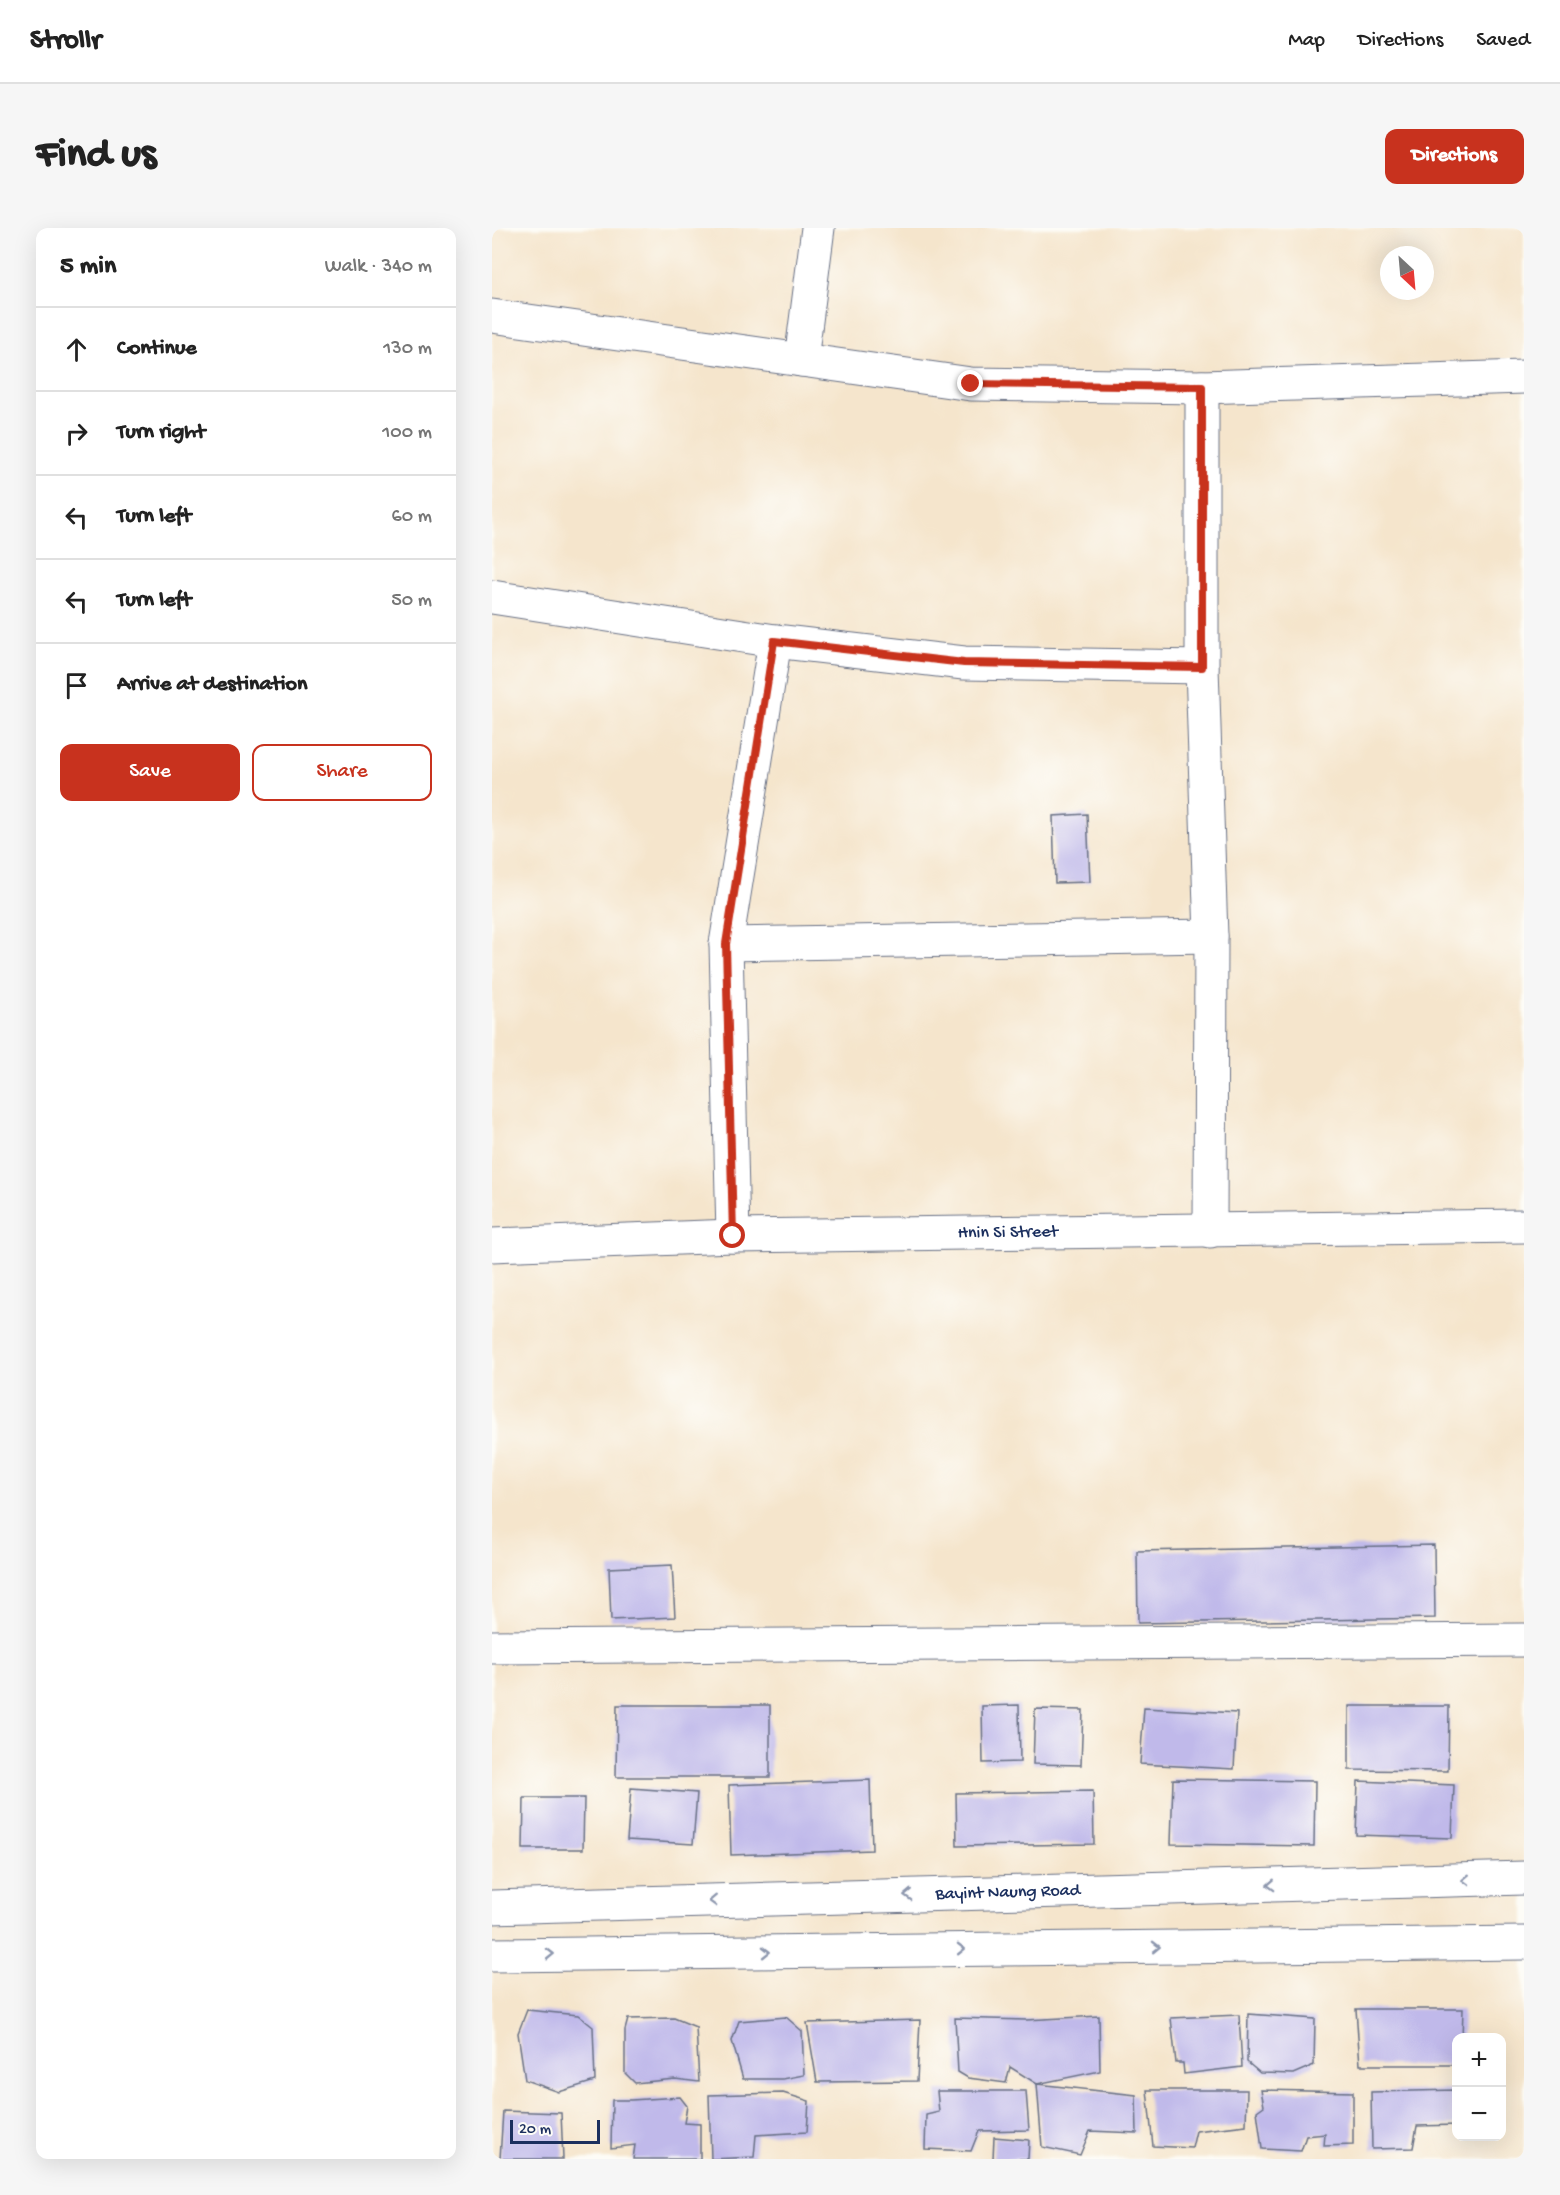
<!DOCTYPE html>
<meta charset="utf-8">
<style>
:root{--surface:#fff;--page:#f6f6f6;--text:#222;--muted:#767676;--line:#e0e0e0;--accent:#c8321e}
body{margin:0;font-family:"Gochi Hand",sans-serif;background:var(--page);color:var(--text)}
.controls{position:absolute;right:18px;bottom:18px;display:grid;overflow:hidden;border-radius:12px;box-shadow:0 6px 24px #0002}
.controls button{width:54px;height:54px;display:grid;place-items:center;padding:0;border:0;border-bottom:2px solid var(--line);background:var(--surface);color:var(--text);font:30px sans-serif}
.compass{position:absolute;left:888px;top:18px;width:54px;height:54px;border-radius:50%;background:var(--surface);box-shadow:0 6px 24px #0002;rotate:154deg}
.scale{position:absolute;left:18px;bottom:15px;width:90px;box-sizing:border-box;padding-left:6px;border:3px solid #1b2f5e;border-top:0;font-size:16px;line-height:21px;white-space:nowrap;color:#1b2f5e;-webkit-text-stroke:4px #fdfcf7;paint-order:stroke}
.stop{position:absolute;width:18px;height:18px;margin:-14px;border:4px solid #c8321e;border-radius:50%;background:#fff}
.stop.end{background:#c8321e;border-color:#fff;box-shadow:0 2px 6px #0008}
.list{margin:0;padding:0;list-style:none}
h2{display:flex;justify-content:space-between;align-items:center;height:78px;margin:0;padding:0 24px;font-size:26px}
h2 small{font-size:20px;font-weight:400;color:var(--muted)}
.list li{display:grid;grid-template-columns:39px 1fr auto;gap:18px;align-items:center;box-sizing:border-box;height:84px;padding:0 24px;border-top:2px solid var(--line)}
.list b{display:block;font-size:22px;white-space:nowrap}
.list em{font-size:20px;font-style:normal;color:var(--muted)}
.actions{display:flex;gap:12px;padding:18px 24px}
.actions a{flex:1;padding:14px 0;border:2px solid var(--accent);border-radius:12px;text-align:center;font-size:21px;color:var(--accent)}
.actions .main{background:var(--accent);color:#fff}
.icon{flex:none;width:33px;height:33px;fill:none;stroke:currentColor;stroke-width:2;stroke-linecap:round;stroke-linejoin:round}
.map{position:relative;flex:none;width:1032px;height:1931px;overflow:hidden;border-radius:12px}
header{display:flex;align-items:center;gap:36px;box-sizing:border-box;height:84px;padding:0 30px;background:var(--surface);border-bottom:2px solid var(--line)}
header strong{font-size:28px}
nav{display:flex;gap:33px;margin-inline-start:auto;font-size:21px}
.intro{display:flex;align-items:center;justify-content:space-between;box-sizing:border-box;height:144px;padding:0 36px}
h1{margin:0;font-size:42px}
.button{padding:15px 27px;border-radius:12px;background:var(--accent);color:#fff;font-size:21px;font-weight:700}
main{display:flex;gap:36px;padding:0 36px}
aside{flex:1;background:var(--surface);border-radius:12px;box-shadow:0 6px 24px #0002}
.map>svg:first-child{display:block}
.building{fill:#c0b9ea}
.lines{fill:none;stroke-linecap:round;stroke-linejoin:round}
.minor-casing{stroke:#676f84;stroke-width:35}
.major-casing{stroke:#676f84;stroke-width:35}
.minor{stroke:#fff;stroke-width:33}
.major{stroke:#fff;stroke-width:33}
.oneway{stroke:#8d97ae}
.route{stroke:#c8321e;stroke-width:8}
.labels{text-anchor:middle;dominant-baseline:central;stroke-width:6;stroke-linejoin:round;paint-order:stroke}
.street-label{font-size:18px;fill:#1b2f5e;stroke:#fdfcf7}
</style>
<header>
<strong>Strollr</strong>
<nav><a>Map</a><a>Directions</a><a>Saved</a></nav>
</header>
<div class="intro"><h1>Find us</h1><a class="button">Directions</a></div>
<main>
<aside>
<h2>5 min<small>Walk · 340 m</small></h2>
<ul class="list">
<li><svg class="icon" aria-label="ahead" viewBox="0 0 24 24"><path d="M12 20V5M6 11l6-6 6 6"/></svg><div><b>Continue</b></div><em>130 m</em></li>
<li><svg class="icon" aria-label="right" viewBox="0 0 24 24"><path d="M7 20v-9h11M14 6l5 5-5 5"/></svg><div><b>Turn right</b></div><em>100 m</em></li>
<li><svg class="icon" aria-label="left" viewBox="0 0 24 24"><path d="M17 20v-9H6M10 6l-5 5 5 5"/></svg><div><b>Turn left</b></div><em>60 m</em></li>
<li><svg class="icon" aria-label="left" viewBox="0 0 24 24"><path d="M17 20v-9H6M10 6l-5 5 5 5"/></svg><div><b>Turn left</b></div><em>50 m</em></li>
<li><svg class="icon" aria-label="arrive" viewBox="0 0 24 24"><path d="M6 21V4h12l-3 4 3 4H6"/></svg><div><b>Arrive at destination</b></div></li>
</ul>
<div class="actions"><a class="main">Save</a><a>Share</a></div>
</aside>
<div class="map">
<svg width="1032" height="1931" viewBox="0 0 1032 1931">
<rect width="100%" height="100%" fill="#fdfcf7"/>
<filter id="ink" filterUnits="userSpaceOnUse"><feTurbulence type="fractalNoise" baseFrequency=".0167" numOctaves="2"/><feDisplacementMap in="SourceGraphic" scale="12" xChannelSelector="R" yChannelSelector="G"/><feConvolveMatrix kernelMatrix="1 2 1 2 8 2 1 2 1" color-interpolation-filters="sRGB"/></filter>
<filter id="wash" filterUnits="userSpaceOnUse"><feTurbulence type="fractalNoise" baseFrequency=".008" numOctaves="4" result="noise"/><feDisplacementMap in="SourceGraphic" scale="24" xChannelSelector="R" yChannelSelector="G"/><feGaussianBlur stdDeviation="1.35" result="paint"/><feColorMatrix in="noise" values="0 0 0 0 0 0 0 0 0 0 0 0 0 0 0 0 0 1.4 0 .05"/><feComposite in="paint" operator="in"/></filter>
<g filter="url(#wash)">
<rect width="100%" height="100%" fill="#f5e5cc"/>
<g id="blocks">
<!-- building -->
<g class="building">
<polygon points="595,586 598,654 563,655 561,588"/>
<polygon points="942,1317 943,1390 646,1395 645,1323"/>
<polygon points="180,1337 183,1389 119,1392 117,1340"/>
<polygon points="125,1477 278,1477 278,1549 124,1549"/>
<polygon points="527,1477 528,1534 491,1535 490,1478"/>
<polygon points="857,1478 957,1478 956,1543 857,1542"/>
<polygon points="652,1480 745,1485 742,1541 648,1536"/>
<polygon points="543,1481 591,1482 589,1537 541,1536"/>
<polygon points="681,1551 823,1553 822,1618 679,1616"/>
<polygon points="378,1552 380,1622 239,1627 237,1557"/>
<polygon points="866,1553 962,1557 960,1610 864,1607"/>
<polygon points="139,1560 205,1565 201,1616 135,1612"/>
<polygon points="601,1563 602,1616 465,1618 464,1565"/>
<polygon points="32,1570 92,1570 91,1621 31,1621"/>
<polygon points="864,1781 971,1781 970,1810 964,1810 964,1837 868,1837"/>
<polygon points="35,1782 86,1787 101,1799 103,1853 67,1864 33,1852 26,1805"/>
<polygon points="756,1786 823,1791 822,1837 801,1846 768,1845 755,1834"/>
<polygon points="747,1787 750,1839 692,1846 691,1835 684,1835 679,1790"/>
<polygon points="607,1788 608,1843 545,1856 518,1839 514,1855 476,1850 466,1844 463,1790 534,1792"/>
<polygon points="294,1789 310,1803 312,1847 291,1851 251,1851 240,1813 247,1793"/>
<polygon points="182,1790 204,1799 207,1854 183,1851 143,1855 133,1845 133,1802 136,1791"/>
<polygon points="428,1792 425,1853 325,1854 315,1795"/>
<polygon points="545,1856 644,1867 645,1905 598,1903 588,1927 550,1919"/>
<polygon points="655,1862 755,1862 754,1897 704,1903 700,1920 661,1918"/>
<polygon points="769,1862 861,1864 861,1917 832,1918 833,1906 814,1908 809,1923 770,1921 765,1883 772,1878"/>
<polygon points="964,1862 964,1897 925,1898 921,1920 880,1921 879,1864"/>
<polygon points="445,1863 534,1863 537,1902 487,1903 479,1923 433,1921 434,1887 447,1884"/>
<polygon points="291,1865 317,1873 315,1904 264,1907 262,1929 219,1931 217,1867"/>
<polygon points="188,1869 195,1878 192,1895 208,1896 208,1931 141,1931 143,1917 119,1920 120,1872 139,1872"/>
<polygon points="11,1883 69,1885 71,1931 8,1931"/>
<polygon points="502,1909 537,1912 536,1931 501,1931"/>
</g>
</g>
</g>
<g filter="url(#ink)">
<use href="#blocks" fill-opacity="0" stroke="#676f84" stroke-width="1.5"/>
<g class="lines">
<defs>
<g id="minor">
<polyline points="0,88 479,156 710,159 1032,149"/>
<polyline points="309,132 326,0"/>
<polyline points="710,159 710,439 719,708 718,1003"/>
<polyline points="0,369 283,413 472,435 710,439"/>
<polyline points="234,716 719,708"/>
<polyline points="241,1008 234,716 283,413"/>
<path id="s1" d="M0,1017l241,-9 791,-10"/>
<polyline points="0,1419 1032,1412"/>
</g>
<g id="major">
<path id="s2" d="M0,1679l1032,-29"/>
<polyline points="0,1727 1032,1715"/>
</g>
</defs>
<!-- minor casing -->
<use href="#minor" class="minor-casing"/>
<!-- major casing -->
<use href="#major" class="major-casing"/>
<!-- minor -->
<use href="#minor" class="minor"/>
<!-- major -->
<use href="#major" class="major"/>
</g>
<!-- one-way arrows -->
<defs><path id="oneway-chevron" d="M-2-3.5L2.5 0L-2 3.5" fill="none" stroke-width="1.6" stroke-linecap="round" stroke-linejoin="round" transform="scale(1.5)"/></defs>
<g class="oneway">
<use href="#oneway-chevron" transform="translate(974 1652) rotate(178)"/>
<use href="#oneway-chevron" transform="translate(779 1657) rotate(178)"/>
<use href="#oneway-chevron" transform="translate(416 1667) rotate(178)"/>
<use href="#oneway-chevron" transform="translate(221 1673) rotate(178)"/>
<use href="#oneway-chevron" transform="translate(664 1719) rotate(-1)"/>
<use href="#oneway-chevron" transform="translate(469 1721) rotate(-1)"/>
<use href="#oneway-chevron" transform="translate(274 1724) rotate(-1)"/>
<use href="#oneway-chevron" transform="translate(58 1726) rotate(-1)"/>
</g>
</g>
<g class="lines" filter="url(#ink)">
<!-- route -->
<polyline class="route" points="241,1008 234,716 282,413 472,435 710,439 710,159 479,156"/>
</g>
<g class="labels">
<!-- street labels -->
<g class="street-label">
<text stroke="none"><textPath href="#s1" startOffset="516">Hnin Si Street</textPath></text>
<text stroke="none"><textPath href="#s2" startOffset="516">Bayint Naung Road</textPath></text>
</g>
</g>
</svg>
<div class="controls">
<button>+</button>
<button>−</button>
</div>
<svg class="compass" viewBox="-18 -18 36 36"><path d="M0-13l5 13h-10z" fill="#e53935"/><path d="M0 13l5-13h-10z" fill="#767676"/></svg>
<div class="scale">20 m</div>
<div class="stop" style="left:241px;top:1008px"></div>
<div class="stop end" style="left:479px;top:156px"></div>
</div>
</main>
